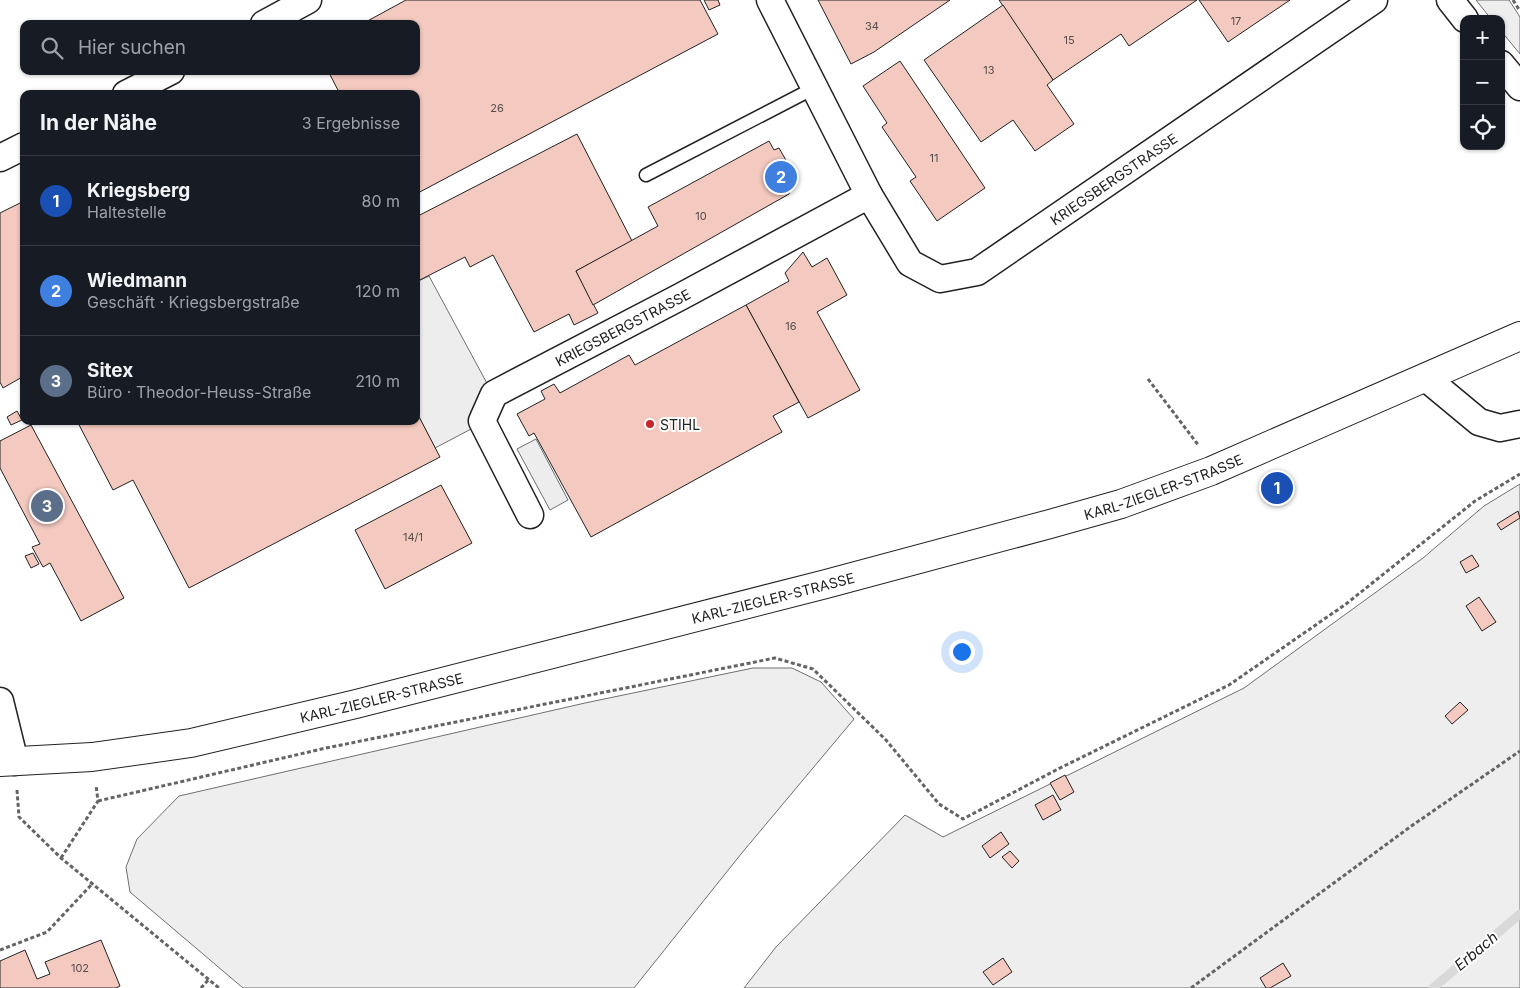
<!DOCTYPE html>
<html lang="de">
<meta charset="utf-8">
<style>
:root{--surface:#171b24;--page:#20242c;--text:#f1f3f6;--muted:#9ea1a6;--line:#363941;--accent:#d93025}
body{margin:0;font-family:Inter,sans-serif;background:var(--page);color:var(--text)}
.controls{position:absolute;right:15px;top:15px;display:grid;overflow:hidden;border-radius:10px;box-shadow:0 1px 4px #0004}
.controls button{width:45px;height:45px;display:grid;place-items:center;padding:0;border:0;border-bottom:1px solid var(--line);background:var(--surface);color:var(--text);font:25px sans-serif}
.you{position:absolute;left:961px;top:651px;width:18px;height:18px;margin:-12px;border:4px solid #fff;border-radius:50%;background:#1a73e8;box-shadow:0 0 0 8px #1a73e833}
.badge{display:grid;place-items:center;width:32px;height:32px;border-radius:50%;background:var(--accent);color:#fff;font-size:16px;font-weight:700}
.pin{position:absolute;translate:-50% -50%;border:2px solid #fff;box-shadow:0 1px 5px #0006}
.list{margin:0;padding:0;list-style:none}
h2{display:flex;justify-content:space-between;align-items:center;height:65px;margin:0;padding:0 20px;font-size:21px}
h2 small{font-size:16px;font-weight:400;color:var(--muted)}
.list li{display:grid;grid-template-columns:32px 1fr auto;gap:15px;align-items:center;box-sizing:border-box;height:90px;padding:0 20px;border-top:1px solid var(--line)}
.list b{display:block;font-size:19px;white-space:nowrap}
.list p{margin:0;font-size:16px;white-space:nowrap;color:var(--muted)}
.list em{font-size:16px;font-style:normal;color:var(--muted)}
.icon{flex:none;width:28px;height:28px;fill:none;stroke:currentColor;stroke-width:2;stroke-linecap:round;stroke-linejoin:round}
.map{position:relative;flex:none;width:1520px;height:988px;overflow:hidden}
.search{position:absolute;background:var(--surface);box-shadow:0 1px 4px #0004;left:20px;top:20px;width:400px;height:55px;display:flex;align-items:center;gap:12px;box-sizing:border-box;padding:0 18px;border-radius:10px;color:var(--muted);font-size:19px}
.panel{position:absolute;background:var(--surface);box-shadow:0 1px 4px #0004;left:20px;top:90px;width:400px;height:335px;border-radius:10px}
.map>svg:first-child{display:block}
.green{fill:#eee;stroke:#6f6f6f}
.parking{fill:#ededed;stroke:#6f6f6f}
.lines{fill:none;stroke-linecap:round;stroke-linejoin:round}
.stream{stroke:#d9d9d9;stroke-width:9}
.building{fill:#f3c9c0;stroke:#222}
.service-casing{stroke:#222;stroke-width:15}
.minor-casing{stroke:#222;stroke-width:29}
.tertiary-casing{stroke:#222;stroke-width:30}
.path{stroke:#646464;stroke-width:3;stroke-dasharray:4 2.5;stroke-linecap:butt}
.service{stroke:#fff;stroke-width:12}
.minor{stroke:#fff;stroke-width:26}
.tertiary{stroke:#fff;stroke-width:28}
.poi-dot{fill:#c62828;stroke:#fff;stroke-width:2}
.labels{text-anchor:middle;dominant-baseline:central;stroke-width:4;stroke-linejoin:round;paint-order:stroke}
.number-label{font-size:11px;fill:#564c4a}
.street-label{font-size:14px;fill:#222;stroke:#fff}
.poi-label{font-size:14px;fill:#222;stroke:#fff;text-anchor:start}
.water-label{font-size:15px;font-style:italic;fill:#222;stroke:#fff}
</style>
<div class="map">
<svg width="1520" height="988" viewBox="0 0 1520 988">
<rect width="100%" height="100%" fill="#fff"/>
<!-- green -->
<g class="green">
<polygon points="1476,0 1509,0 1520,17 1520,54 1501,31 1501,19 1491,19"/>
<polygon points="1520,484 1520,988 744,988 776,947 905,815 943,837 1244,688 1423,558 1484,506"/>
<polygon points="753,668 792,668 821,682 854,719 741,854 634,988 243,988 130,892 126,867 137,839 179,796 585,703"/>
</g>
<!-- parking -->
<g class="parking">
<polygon points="429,276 489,387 475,427 435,448 416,411 416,282"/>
<polygon points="536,439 568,500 550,510 517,449"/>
</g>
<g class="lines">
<!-- stream -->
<polyline class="stream" points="1433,988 1520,914"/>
</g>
<!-- building -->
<g class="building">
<polygon points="406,0 700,0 718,34 416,194 416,94 340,94 328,71 416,71 416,24 362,24"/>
<polygon points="704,0 718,0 720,5 709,10"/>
<polygon points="818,0 950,0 874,52 851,64"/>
<polygon points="999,0 1197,0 1129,46 1121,34 1053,80"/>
<polygon points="1199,0 1290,0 1228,42"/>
<polygon points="1003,5 1053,80 1047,85 1074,124 1035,151 1013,120 981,142 924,60"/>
<polygon points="900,61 985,188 937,221 910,181 916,177 882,127 887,123 863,86"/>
<polygon points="577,134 632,241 576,271 598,313 574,325 569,314 534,332 493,255 470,267 465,257 416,282 416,217"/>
<polygon points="769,141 774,150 779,148 795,176 789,194 593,305 576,271 658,226 648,207"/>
<polygon points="24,201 24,376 3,388 0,382 0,213"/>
<polygon points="803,252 812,267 827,258 847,295 817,312 860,390 808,418 746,305 789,281 785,273"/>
<polygon points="746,305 799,402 773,416 782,432 591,537 534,433 529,436 517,414 545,399 541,391 554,384 560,393 629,355 635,365"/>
<polygon points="17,411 22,420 11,425 7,417"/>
<polygon points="416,411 440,457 189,588 133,480 113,490 77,421 416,421"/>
<polygon points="31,425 124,598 81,621 50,563 43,567 32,547 40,544 0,468 0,441"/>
<polygon points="441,485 472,543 385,589 355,530"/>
<polygon points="1518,511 1520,518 1501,530 1497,524"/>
<polygon points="33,553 39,564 31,568 25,556"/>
<polygon points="1472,555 1479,566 1466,573 1460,562"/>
<polygon points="1479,597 1496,622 1482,631 1466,606"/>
<polygon points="1460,702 1468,710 1452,724 1445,716"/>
<polygon points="1065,775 1074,792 1060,800 1050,783"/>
<polygon points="1053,795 1061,810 1043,820 1035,805"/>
<polygon points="1001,832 1009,844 990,858 982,846"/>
<polygon points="1010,851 1019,861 1012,868 1002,857"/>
<polygon points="101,940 120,986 116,988 0,988 0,961 25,950 37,979 50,974 45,962"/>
<polygon points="1003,958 1012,972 993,985 983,972"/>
<polygon points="1283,963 1291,976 1270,988 1266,988 1260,978"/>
</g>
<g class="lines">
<defs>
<polyline id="service" points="646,175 816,87"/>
<g id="minor">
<path id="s1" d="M770,0l99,195 41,68 30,16 37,-7 397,-272"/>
<polyline points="1450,0 1465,19"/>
<polyline points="264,24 308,0"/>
<polyline points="1501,64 1520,87"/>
<polyline points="126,94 171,71"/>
<polyline points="0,158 24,146"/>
<polyline points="1426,378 1479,422 1500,428 1520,424"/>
<path id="s2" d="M530,515l-48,-94 12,-27 186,-97 189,-102"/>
<polyline points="0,701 15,762"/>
</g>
<g id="tertiary">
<path id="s3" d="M0,762l92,-5 99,-14 165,-39 470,-120 224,-60 71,-20 90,-33 309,-135"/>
</g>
</defs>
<!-- service casing -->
<use href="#service" class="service-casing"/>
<!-- minor casing -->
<use href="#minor" class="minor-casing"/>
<!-- tertiary casing -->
<use href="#tertiary" class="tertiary-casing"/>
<!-- path -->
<g class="path">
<polyline points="1513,0 1520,11"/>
<polyline points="1148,379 1199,446"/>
<polyline points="17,790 19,817 61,858 219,988"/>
<polyline points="98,801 326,748 775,658 813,669 886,740 939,804 963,819 1058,769 1229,685 1346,604 1475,501 1520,474"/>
<polyline points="61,858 98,801 96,785"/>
<polyline points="0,950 47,932 93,883"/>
<polyline points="201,988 209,979"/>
<polyline points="1191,988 1410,827 1520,751"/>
</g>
<!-- service -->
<use href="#service" class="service"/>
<!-- minor -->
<use href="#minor" class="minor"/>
<!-- tertiary -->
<use href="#tertiary" class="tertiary"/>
</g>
<!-- markers -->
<circle class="poi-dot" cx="650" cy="424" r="5"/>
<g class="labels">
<!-- number labels -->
<g class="number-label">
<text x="1236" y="21">17</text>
<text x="872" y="26">34</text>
<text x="1069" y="40">15</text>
<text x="989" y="70">13</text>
<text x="497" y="108">26</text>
<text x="934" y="158">11</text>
<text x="701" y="216">10</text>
<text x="791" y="326">16</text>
<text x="413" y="537">14/1</text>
<text x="80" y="968">102</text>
</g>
<!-- street labels -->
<g class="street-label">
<text stroke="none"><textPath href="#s1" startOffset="535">KRIEGSBERGSTRASSE</textPath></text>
<text stroke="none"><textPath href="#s2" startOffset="280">KRIEGSBERGSTRASSE</textPath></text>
<text stroke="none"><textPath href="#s3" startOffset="1198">KARL-ZIEGLER-STRASSE</textPath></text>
<text stroke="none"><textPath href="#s3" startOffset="792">KARL-ZIEGLER-STRASSE</textPath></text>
<text stroke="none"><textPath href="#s3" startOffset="388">KARL-ZIEGLER-STRASSE</textPath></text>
</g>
<!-- poi labels -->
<g class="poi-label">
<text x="660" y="424">STIHL</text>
</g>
<!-- water labels -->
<g class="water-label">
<text transform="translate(1476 951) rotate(-40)">Erbach</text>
</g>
</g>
</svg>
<div class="controls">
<button>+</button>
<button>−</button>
<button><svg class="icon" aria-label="locate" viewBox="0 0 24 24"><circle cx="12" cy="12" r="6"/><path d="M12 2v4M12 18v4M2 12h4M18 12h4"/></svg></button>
</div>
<div class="you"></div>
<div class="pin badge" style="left:1277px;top:488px;background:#1a4fb4">1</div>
<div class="pin badge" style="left:781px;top:177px;background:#3f7fe0">2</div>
<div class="pin badge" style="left:47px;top:506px;background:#5c6f8a">3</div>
<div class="search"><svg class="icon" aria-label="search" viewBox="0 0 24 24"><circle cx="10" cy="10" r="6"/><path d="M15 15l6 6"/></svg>Hier suchen</div>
<section class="panel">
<h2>In der Nähe<small>3 Ergebnisse</small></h2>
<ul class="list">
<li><span class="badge" style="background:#1a4fb4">1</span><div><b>Kriegsberg</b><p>Haltestelle</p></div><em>80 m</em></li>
<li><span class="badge" style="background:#3f7fe0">2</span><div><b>Wiedmann</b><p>Geschäft · Kriegsbergstraße</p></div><em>120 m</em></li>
<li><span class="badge" style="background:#5c6f8a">3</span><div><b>Sitex</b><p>Büro · Theodor-Heuss-Straße</p></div><em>210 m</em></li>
</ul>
</section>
</div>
